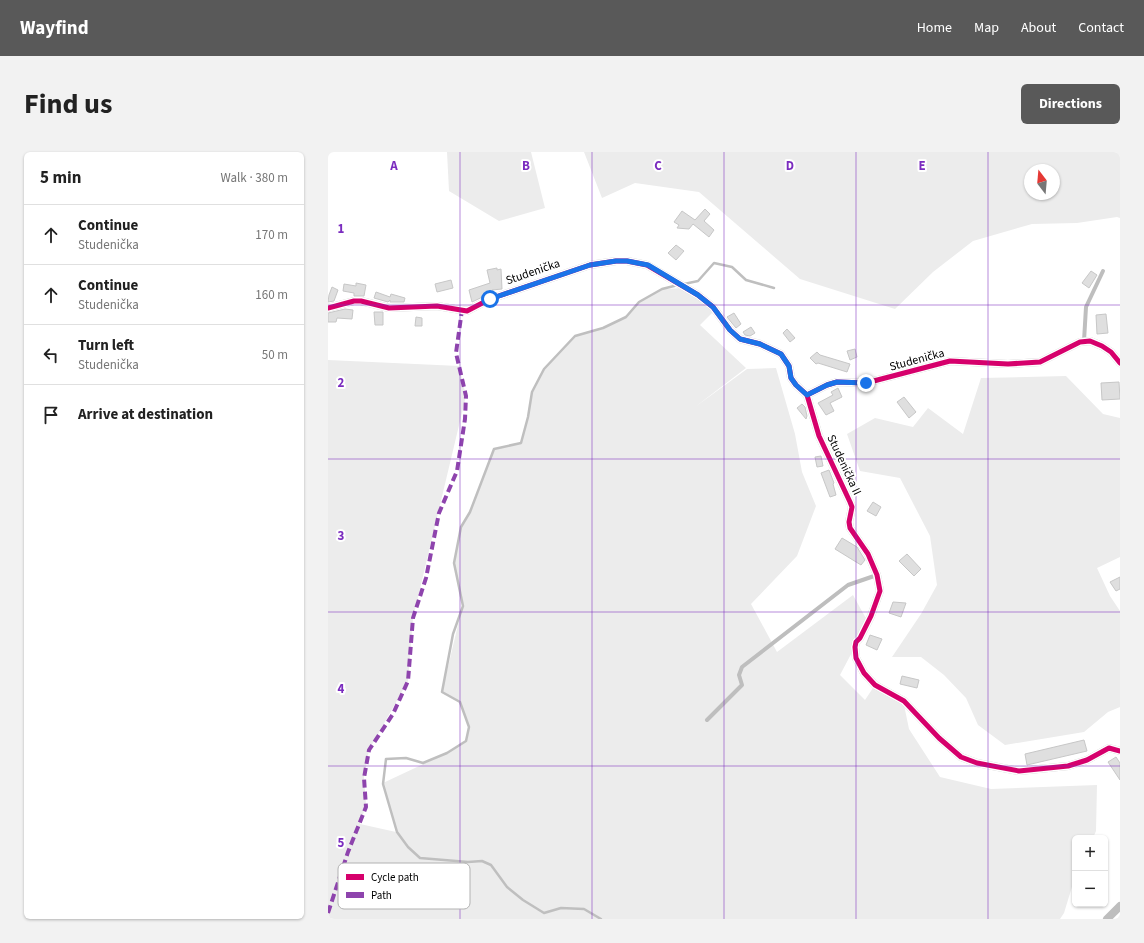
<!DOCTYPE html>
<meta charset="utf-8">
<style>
:root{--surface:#fff;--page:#f2f2f2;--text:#222;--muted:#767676;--line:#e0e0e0;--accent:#595959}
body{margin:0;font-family:"Source Sans 3",sans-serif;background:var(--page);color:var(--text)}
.controls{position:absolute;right:12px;bottom:12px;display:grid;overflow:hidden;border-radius:6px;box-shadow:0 1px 3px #0004}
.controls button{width:36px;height:36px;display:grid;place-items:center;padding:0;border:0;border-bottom:1px solid var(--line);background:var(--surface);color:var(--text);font:20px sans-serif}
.compass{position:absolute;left:696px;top:12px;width:36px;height:36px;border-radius:50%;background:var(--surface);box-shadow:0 1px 3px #0004;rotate:344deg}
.stop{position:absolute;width:12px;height:12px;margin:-9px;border:3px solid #1a73e8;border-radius:50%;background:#fff}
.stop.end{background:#1a73e8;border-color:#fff;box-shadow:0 1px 4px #0008}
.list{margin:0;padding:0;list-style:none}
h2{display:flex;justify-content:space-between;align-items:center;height:52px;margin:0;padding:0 16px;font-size:17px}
h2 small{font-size:13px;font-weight:400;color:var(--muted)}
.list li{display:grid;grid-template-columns:26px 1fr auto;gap:12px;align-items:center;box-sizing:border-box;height:60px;padding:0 16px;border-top:1px solid var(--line)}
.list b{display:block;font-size:15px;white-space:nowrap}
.list p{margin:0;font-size:13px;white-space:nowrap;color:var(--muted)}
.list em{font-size:13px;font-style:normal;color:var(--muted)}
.icon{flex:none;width:22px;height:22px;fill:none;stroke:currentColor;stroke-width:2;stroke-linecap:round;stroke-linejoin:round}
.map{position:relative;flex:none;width:792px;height:767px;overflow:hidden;border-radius:6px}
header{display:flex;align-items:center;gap:24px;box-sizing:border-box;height:56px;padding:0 20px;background:var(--accent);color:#fff}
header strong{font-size:19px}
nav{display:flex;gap:22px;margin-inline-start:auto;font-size:14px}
.intro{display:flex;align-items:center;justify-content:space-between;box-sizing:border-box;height:96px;padding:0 24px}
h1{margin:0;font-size:28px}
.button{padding:10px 18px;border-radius:6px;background:var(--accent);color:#fff;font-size:14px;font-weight:700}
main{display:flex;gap:24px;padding:0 24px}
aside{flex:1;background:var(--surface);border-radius:6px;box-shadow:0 1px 3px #0004}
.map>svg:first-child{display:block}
.green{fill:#ececec;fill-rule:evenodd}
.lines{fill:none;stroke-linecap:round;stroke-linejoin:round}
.stream{stroke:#bfbfbf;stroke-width:2.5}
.building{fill:#dfdfdf;stroke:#c7c7c7}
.service{stroke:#bebebe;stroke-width:4}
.minor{stroke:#bebebe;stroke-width:8}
.quiet{stroke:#8e44ad;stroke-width:4;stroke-dasharray:8 4;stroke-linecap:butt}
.cycleway-casing{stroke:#fff;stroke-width:8}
.cycleway{stroke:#d6006c;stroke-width:5}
.route{stroke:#1a73e8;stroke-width:5}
.grid{fill:none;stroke:#7b2cbf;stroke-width:1;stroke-opacity:0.55}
.labels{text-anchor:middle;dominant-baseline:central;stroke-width:4;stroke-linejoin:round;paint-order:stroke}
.street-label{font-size:12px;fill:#000;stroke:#fff}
.key{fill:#fff;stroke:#b2b2b2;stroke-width:1}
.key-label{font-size:11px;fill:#000}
.grid-label{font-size:13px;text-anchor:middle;font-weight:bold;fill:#7b2cbf;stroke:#fff;stroke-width:4;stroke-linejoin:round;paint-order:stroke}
</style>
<header>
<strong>Wayfind</strong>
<nav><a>Home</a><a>Map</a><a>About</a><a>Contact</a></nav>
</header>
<div class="intro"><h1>Find us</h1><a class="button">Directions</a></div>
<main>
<aside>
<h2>5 min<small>Walk · 380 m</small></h2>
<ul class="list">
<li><svg class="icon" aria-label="ahead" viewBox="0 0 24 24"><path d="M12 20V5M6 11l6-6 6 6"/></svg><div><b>Continue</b><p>Studenička</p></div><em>170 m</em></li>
<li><svg class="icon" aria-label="ahead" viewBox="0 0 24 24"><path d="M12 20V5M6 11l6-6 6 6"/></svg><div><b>Continue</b><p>Studenička</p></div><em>160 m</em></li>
<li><svg class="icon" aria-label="left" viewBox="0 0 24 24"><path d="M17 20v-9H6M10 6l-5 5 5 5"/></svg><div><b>Turn left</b><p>Studenička</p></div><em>50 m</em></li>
<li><svg class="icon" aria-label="arrive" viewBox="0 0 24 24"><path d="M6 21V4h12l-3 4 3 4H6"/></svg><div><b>Arrive at destination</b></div></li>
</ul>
</aside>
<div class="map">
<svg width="792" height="767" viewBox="0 0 792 767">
<rect width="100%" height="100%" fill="#fff"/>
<!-- green -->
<g class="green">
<polygon points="119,0 203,0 217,56 171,69 121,39"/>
<path d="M256,0h536v66l-3,-1 -40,6 -45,1 -59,17 -40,31 -38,37 -95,-30 -101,-87 -64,-9 -33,15zM702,18h24v24h-24z"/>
<polygon points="358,136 387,158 372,173 418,216 367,255 419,217 448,216 467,282 474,320 488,354 469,404 423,452 449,500 525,443 540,470 512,523 537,548 547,533 575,548 581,577 612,625 663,637 769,633 768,679 765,686 747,686 747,725 736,761 732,767 0,767 0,208 131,214 138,244 85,466 80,529 41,598 36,625 38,653 32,672 68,680 55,631 121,600 138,589 141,575 131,550 114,540 135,452 126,414 133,375 138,366 154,331 166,298 193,291 200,263 204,240 216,217 247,184 271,177 298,165 311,150 335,137"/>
<polygon points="738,224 775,262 792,266 792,405 769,416 782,444 792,459 792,555 780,560 756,580 677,593 650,573 638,546 616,523 593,505 564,505 593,462 609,433 602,384 572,326 532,319 519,282 547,266 585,275 600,256 635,282 653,226"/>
</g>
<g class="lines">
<!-- stream -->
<g class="stream">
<polyline points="356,132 370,129 386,111 404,115 418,128 446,136"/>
<polyline points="273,767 256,757 233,756 216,761 195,748 179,735 163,713 154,709 140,710 92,706 80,695 69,680 55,632 58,607 78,606 95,611 119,601 138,589 141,575 132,550 114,540 125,482 135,454 126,411 133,375 142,360 166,297 193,291 200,265 204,240 216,217 247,184 275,176 298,165 311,150 334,137 350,133"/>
</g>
</g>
<!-- building -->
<g class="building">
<polygon points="377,57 382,62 376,69 386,78 381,85 365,72 361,77 349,76 351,73 346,70 354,59 367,68"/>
<polygon points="348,93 356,99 348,108 340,101"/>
<polygon points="169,116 169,118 173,117 174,137 164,138 165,140 144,150 141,138 162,131 159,118"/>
<polygon points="763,119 769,123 761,136 754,131"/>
<polygon points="123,128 125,136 109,140 107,132"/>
<polygon points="28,131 38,133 36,144 26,144 26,141 15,139 16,132 28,134"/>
<polygon points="4,135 10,138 6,149 0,150 1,143"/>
<polygon points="48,140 62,145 63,142 77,146 76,150 62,150 62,148 60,150 46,146"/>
<polygon points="17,157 25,158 24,167 9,166 8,170 0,170 0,161"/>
<polygon points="46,160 55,160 55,173 47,173"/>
<polygon points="406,161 413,172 408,176 399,165"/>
<polygon points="778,162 780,181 769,182 768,163"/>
<polygon points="88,165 94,166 94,174 87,174"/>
<polygon points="423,175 427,181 422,184 417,183 415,180"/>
<polygon points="459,177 467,186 462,190 455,181"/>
<polygon points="527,197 529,205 522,208 519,199"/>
<polygon points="489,200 492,203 522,212 519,220 490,211 488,212 482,206"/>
<polygon points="791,230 792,247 774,248 773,231"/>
<polygon points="510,236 514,245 502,251 506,259 498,263 490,251 505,243 503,240"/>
<polygon points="576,245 588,260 581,266 569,250"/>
<polygon points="474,252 477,255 479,264 478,267 469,256"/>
<polygon points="493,304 495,314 489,315 487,305"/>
<polygon points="501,318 506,331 505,332 508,343 502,345 493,321"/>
<polygon points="545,350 553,355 548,364 539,359"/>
<polygon points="514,386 529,395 537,408 533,413 507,397"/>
<polygon points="579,402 593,417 586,424 571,409"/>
<polygon points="792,425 792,437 788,439 782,430"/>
<polygon points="565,450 578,451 573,465 561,461"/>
<polygon points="542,483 554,487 549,498 538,493"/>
<polygon points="574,524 591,528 589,536 572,532"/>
<polygon points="756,588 759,599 699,613 697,602"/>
<polygon points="788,605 792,611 792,628 780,610"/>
</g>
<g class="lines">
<!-- service -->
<g class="service">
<polyline points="756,189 758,155 775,119"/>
<polyline points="379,568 414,533 411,523 414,515 520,433 549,423"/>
</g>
<!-- minor -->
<g class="minor">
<polyline points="0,156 26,149 33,149 61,156 109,154 139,159 162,147 262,113 288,109 299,109 319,113 370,143 385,155 402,178 412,187 432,192 453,202 461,214 463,226 468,233 479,243 499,233 509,230 538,231 622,209 680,212 712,210 752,190 762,189 774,194 783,200 792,211"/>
<polyline points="479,243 491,284 522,350 524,355 521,370 522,376 540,402 549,423 552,439 543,464 532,486 528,490 527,495 528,506 536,521 547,533 576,549 611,586 633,605 649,611 691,619 740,614 759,608 781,596 792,599"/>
<polyline points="779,767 792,754"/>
</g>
<!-- quiet -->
<polyline class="quiet" points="0,761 20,700 38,655 36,626 41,598 65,562 80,529 85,466 98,426 111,361 129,319 137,267 138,244 128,201 134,158"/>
<defs>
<g id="cycleway">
<polyline points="0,156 26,149 33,149 61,156 109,154 139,159 162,147 262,113 288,109 299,109 319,113 370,143 385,155 402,178 412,187 432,192 453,202 461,214 463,226 468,233 479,243 499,233 509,230 538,231 622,209 680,212 712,210 752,190 762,189 774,194 783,200 792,211"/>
<polyline points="479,243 491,284 522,350 524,355 521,370 522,376 540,402 549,423 552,439 543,464 532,486 528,490 527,495 528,506 536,521 547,533 576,549 611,586 633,605 649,611 691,619 740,614 759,608 781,596 792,599"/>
</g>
</defs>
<!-- cycleway casing -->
<use href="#cycleway" class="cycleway-casing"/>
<!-- cycleway -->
<use href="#cycleway" class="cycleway"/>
</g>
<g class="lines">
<!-- route -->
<polyline class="route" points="162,147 262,113 288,109 299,109 320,113 370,143 385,155 402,178 412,187 432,192 453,202 461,214 463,226 468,233 479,243 499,233 509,230 538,231"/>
</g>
<!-- grid -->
<path class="grid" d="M132,0v767M264,0v767M396,0v767M528,0v767M660,0v767M0,153h792M0,307h792M0,460h792M0,614h792"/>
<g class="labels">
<!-- street labels -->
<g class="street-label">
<text transform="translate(205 120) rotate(-19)">Studenička</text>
<text transform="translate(589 208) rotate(-15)">Studenička</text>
<text transform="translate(516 313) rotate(65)">Studenička II</text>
</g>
</g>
<!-- legend -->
<rect x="10" y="711" width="132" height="46" rx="6" class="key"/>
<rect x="18" y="722" width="18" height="6" fill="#d6006c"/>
<rect x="18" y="740" width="18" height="6" fill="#8e44ad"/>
<g class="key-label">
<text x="43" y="729">Cycle path</text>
<text x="43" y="747">Path</text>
</g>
<g class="grid-label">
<text x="66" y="18">A</text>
<text x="198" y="18">B</text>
<text x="330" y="18">C</text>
<text x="462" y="18">D</text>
<text x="594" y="18">E</text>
<text x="13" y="81">1</text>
<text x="13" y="235">2</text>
<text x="13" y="388">3</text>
<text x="13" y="541">4</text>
<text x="13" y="695">5</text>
</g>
</svg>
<div class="controls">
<button>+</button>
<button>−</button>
</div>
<svg class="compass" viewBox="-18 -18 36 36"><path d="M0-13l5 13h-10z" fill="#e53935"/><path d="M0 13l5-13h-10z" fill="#767676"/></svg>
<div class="stop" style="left:162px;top:147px"></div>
<div class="stop end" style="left:538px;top:231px"></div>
</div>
</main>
